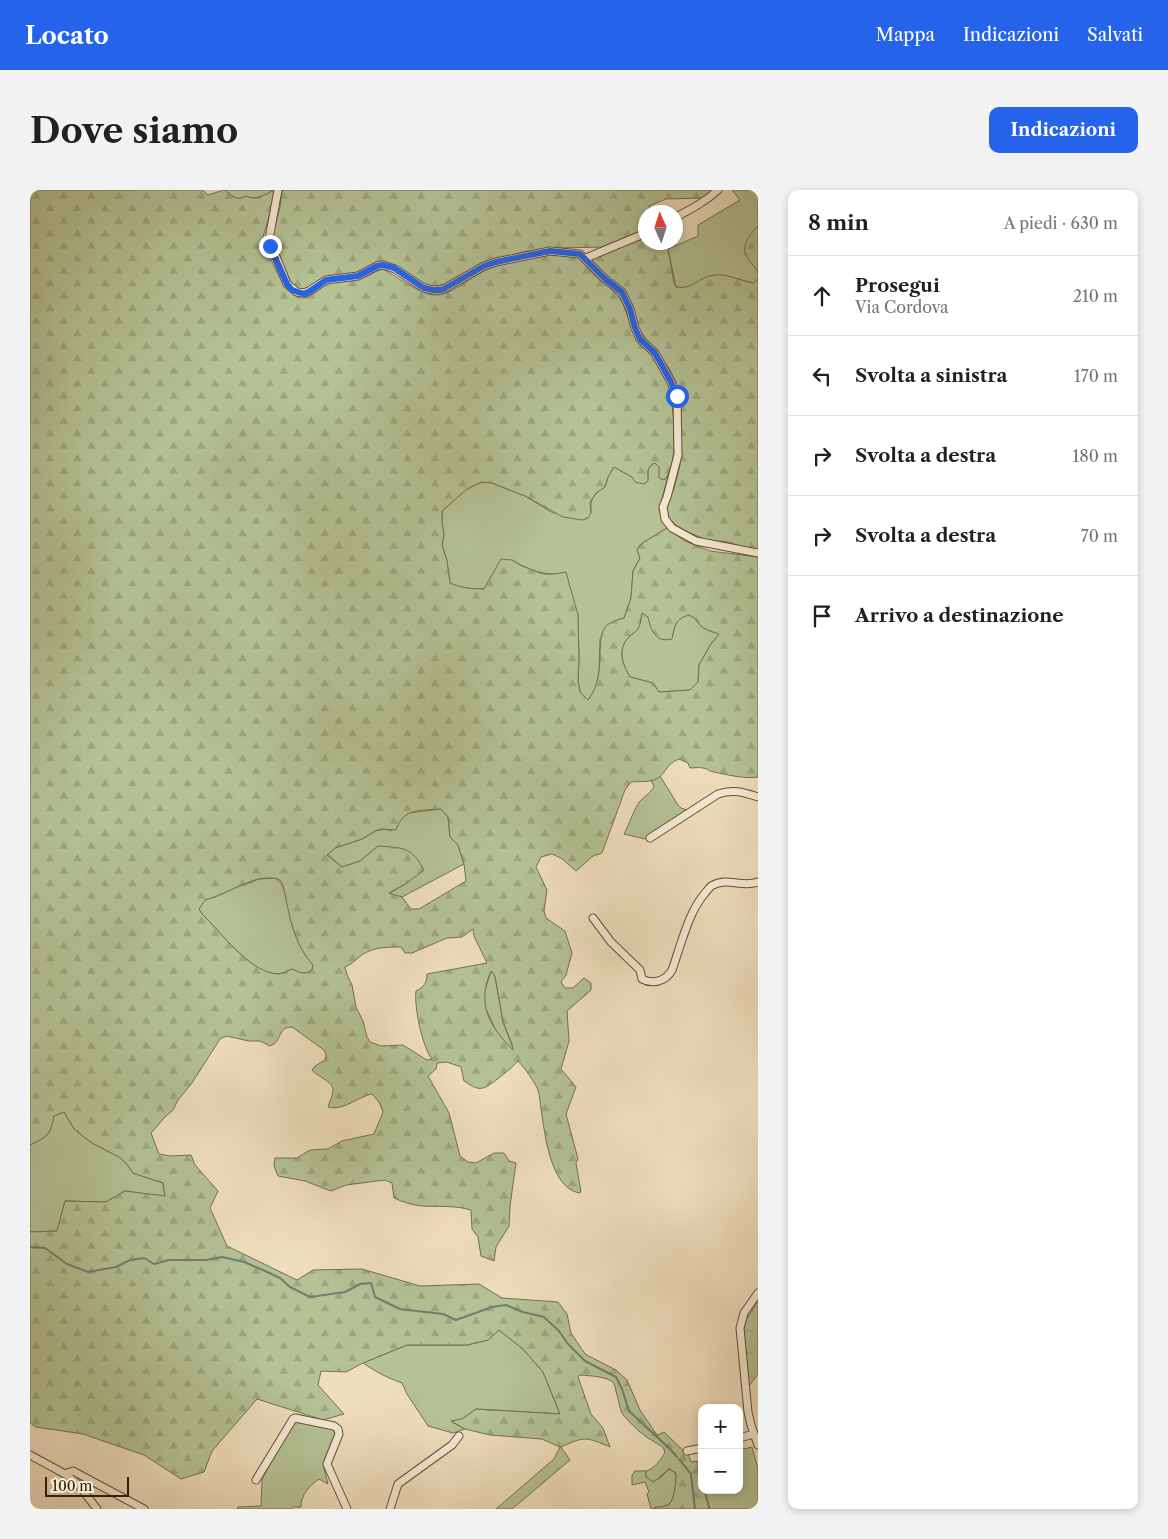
<!DOCTYPE html>
<html lang="it">
<meta charset="utf-8">
<style>
:root{--surface:#fff;--page:#f2f2f2;--text:#202124;--muted:#757577;--line:#e0e0e0;--accent:#2563eb}
body{margin:0;font-family:"Libre Caslon Text",serif;background:var(--page);color:var(--text)}
.controls{position:absolute;right:15px;bottom:15px;display:grid;overflow:hidden;border-radius:10px;box-shadow:0 2px 8px #0003}
.controls button{width:45px;height:45px;display:grid;place-items:center;padding:0;border:0;border-bottom:1px solid var(--line);background:var(--surface);color:var(--text);font:25px sans-serif}
.compass{position:absolute;left:608px;top:15px;width:45px;height:45px;border-radius:50%;background:var(--surface);box-shadow:0 2px 8px #0003;rotate:357deg}
.scale{position:absolute;left:15px;bottom:12px;width:84px;box-sizing:border-box;padding-left:5px;border:2px solid #392003;border-top:0;font-size:14px;line-height:18px;white-space:nowrap;color:#392003;-webkit-text-stroke:4px #f5ead4;paint-order:stroke}
.stop{position:absolute;width:15px;height:15px;margin:-11px;border:4px solid #2563eb;border-radius:50%;background:#fff}
.stop.end{background:#2563eb;border-color:#fff;box-shadow:0 1px 5px #0008}
.list{margin:0;padding:0;list-style:none}
h2{display:flex;justify-content:space-between;align-items:center;height:65px;margin:0;padding:0 20px;font-size:21px}
h2 small{font-size:16px;font-weight:400;color:var(--muted)}
.list li{display:grid;grid-template-columns:32px 1fr auto;gap:15px;align-items:center;box-sizing:border-box;height:80px;padding:0 20px;border-top:1px solid var(--line)}
.list b{display:block;font-size:19px;white-space:nowrap}
.list p{margin:0;font-size:16px;white-space:nowrap;color:var(--muted)}
.list em{font-size:16px;font-style:normal;color:var(--muted)}
.icon{flex:none;width:28px;height:28px;fill:none;stroke:currentColor;stroke-width:2;stroke-linecap:round;stroke-linejoin:round}
.map{position:relative;flex:none;width:728px;height:1319px;overflow:hidden;border-radius:10px}
header{display:flex;align-items:center;gap:30px;box-sizing:border-box;height:70px;padding:0 25px;background:var(--accent);color:#fff}
header strong{font-size:24px}
nav{display:flex;gap:28px;margin-inline-start:auto;font-size:18px}
.intro{display:flex;align-items:center;justify-content:space-between;box-sizing:border-box;height:120px;padding:0 30px}
h1{margin:0;font-size:35px}
.button{padding:12px 22px;border-radius:10px;background:var(--accent);color:#fff;font-size:18px;font-weight:700}
main{display:flex;gap:30px;padding:0 30px}
aside{flex:1;background:var(--surface);border-radius:10px;box-shadow:0 2px 8px #0003}
.map>svg:first-child{display:block}
.grass{fill:#b4c295;stroke:#76714c}
.forest{fill:url(#forest-firs);stroke:#76714c;fill-rule:evenodd}
.park{fill:url(#park-crowns);stroke:#76714c}
.lines{fill:none;stroke-linecap:round;stroke-linejoin:round}
.stream{stroke:#747d6f;stroke-width:2}
.minor-casing{stroke:#665032;stroke-width:9}
.minor{stroke:#f5ead4;stroke-width:7}
.route{stroke:#2563eb;stroke-width:6}
</style>
<header>
<strong>Locato</strong>
<nav><a>Mappa</a><a>Indicazioni</a><a>Salvati</a></nav>
</header>
<div class="intro"><h1>Dove siamo</h1><a class="button">Indicazioni</a></div>
<main>
<div class="map">
<svg width="728" height="1319" viewBox="0 0 728 1319">
<defs>
<pattern id="forest-firs" width="22" height="20" patternUnits="userSpaceOnUse" patternTransform="scale(1.25)"><rect width="22" height="20" fill="#b4c295"/><path d="M5 1l3.5 6h-7zM16 11l3.5 6h-7z" fill="#9ca67f"/></pattern>
<pattern id="park-crowns" width="20" height="18" patternUnits="userSpaceOnUse" patternTransform="scale(1.25)"><rect width="20" height="18" fill="#b4c295"/><path d="M2 6a3 3 0 1 1 6 0M12 15a3 3 0 1 1 6 0" fill="none" stroke="#9ca67f"/></pattern>
</defs>
<rect width="100%" height="100%" fill="#efdebd"/>
<filter id="stains"><feTurbulence type="fractalNoise" baseFrequency=".004" numOctaves="4"/><feColorMatrix values="0 0 0 0 .2 0 0 0 0 .09 0 0 0 0 .02 0 0 0 .5 -.17"/></filter>
<radialGradient id="worn" r=".72"><stop offset=".6" stop-color="#630" stop-opacity="0"/><stop offset="1" stop-color="#630" stop-opacity=".3"/></radialGradient>
<!-- grass -->
<g class="grass">
<path d="M194,0h50c-10,5 -18,11 -28,6 -10,6 -14,-1 -22,-6z"/>
<polygon points="702,0 728,0 728,36 718,49 715,64 728,81 728,89 723,93 700,87 677,87 662,96 653,98 646,97 638,59 668,46 668,35 710,10"/>
<path d="M625,273l4,4 5,13 4,-4 -9,34 8,18 -26,16 -4,6 3,8 -7,13 -2,27 -7,20 -10,3 -14,18 -1,32 -4,21 -7,8 -8,-8 -2,-12 1,-21 -1,-44 -23,-41c-16,0 -30,-6 -43,-14l-28,29c-13,0 -23,-1 -34,-6l-3,-22 -5,-16 2,-11 -2,-11v-12l25,-22 15,-7 10,1 33,13 28,17h38c-1,-15 2,-18 14,-26l3,-10 6,-10 18,10 16,3c0,-8 -2,-13 7,-17z"/>
<path d="M612,423l6,4 2,7 22,14c3,-13 3,-19 17,-23 8,3 8,9 15,13 4,3 10,4 15,6l-8,10 -12,21 -1,17 -8,8 -31,2 -6,-9 -23,-6c-8,-13 -13,-28 -1,-40 3,-3 7,-5 9,-8 2,-5 3,-11 4,-16z"/>
<path d="M630,586l18,29 3,3 6,2 -42,29 -21,-5c5,-9 11,-27 16,-33 5,-5 11,-8 14,-15l-3,-5z"/>
<polygon points="411,619 418,627 420,647 428,655 434,674 372,707 358,704 377,693 348,656 330,671 312,677 297,664 305,658 332,649 345,641 356,639 361,641 370,630 379,623"/>
<path d="M245,688c14,8 13,39 19,53 4,13 11,24 19,34l-1,5c-9,6 -12,2 -20,-1 -5,2 -10,5 -15,5 -27,-1 -56,-42 -75,-60l-3,-5 5,-9 11,-3 24,-11 5,-1 15,-6z"/>
<polygon points="461,781 465,786 473,832 484,861 468,845 455,817 454,803"/>
<path d="M34,922l11,18 17,13 27,14 8,7 6,9 30,10 2,14 -40,-6 -19,11 -41,-1 -8,30 -27,1v-87c18,-9 20,-9 24,-29z"/>
<path d="M469,1140l24,19 20,23 17,42 -84,-5 -14,10 -10,3 13,7 -12,4 -25,-7 -21,-32 -5,-11c-14,-5 -26,-11 -39,-20l44,-18h60l21,-5z"/>
<path d="M266,1231l37,8 3,6 -13,29 5,20 -9,-5c-10,7 -18,16 -18,28h-8l-1,2h-55l1,-2 23,-1 1,-26 15,-31z"/>
<polygon points="722,1257 728,1279 728,1319 680,1319 675,1300 709,1300 709,1260"/>
<path d="M639,1279l7,4c0,9 0,24 -7,31 -2,2 -16,5 -18,5l-4,-15 2,-2 -4,-10 -13,3v-10l3,-4h11v6l13,2z"/>
</g>
<!-- forest -->
<g class="forest">
<path d="M0,0h172l6,5 16,-5c8,5 12,12 22,6 10,5 18,-1 28,-6l-1,13 -10,34c4,15 23,65 41,61 11,-2 17,-12 27,-16 10,-3 21,0 31,-4 7,-2 13,-7 21,-9 12,7 38,25 50,26 19,1 36,-17 51,-24 18,-9 79,-24 96,-12 6,5 9,13 15,17 9,8 18,13 25,23 7,11 9,24 14,35 3,8 9,12 15,18 11,12 21,30 23,47 1,21 7,66 -8,81l-5,-2v-11l-4,-4c-9,4 -7,9 -7,18l-4,3 -9,-2 -3,-5 -18,-10 -6,10 -3,10 -9,6 -6,9 1,11 -3,5 -5,2 -20,-3 -38,-21 -33,-13 -11,-1 -14,7 -25,22v12l2,11 -2,11 5,16 3,22c11,5 21,6 34,6l17,-30 11,1 10,6 21,8h12l11,-2 12,43 1,44 -1,22 2,11 8,8c11,-14 12,-31 12,-48 1,-8 0,-17 4,-23 4,-7 13,-9 20,-11l7,-20 2,-27 7,-13 -3,-8 4,-6 26,-16 18,13 25,10 48,6v220c-14,2 -30,-2 -44,-5 -4,0 -7,-4 -11,-4 -4,-1 -9,0 -13,0l-2,-5 -9,-4c-14,6 -11,12 -21,19 -8,5 -18,3 -27,4l-6,8 -23,63 -9,3 -17,15 -15,-13 -9,-4 -11,3 -5,10 11,23 -3,21 2,7 19,13 7,22 -6,22 -5,7 4,6h8l11,-10 7,5v7l-24,21 2,30 -8,28 15,18 -10,27 12,45 -2,4 5,29 -2,1c-29,-6 -34,-59 -38,-84 -1,-6 -1,-14 -3,-19 -3,-8 -14,-23 -20,-29 -5,6 -29,26 -35,27 -7,2 -14,-4 -19,-7l-3,-14 -14,-5 -10,1 -1,6 -8,7 21,37 11,43 8,6 8,1 18,-10h10l5,8 7,2 -6,43 -1,20 -13,21 -2,14 -13,-5 -3,-19 -6,-8 -1,-19c-17,-5 -33,-3 -49,-4 -10,-1 -19,-4 -28,-8l-2,-15 -7,-3 -39,5 -15,6 -26,-10 -27,-5 -4,-10 1,-8h22l13,-8 18,-1 14,-8 32,-7 9,-22 -4,-10 -7,-8c-15,3 -28,17 -44,13 1,-5 5,-11 5,-16 1,-10 -16,-14 -21,-21l3,-4 10,-6 1,-5 -2,-5 -32,-23c-14,-1 -10,15 -22,19l-10,-5h-11l-23,-5 -6,3 -28,44 -14,17 -5,10 -8,7 -14,16 8,21 11,2 21,-1 4,10 23,26 -8,17 17,38 70,34 16,-10 49,-1 58,17 59,-2 23,14 56,4 9,12 4,19 14,21 31,16 11,10 13,30 17,25 7,-3 25,24 2,6 6,-1 5,19v10h2l5,19h-55l1,-2c3,0 10,0 13,-2 7,-4 8,-25 8,-32l-7,-4 -15,13 -8,-5v-6c8,-2 16,-12 19,-19 -2,-7 -7,-7 -12,-11 -11,-6 -21,-16 -29,-25l-3,-5 -7,-28c-8,-7 -23,-7 -34,-8l-2,2 13,37 12,14 7,19c-24,-10 -25,-11 -49,0l9,13 -58,49h-16l58,-50 6,-12 -18,-8 -52,-4 -25,-6 -14,-8 11,-2 14,-10 84,5 -17,-42 -20,-23 -24,-19 -11,10 -21,5h-60l-44,18 -17,9 -25,-1 -3,14 26,29 -21,6 -66,-21 -45,52 -8,21 -23,7 -37,-24 -61,-21 -47,-7 -6,-4v-191l27,-1 8,-30 41,1 19,-11 40,5 -2,-13 -30,-10 -6,-9 -8,-7 -27,-14 -17,-13 -11,-18 -10,4c-4,20 -6,20 -24,29zM612,423l6,4c3,14 8,26 24,22 3,-14 3,-20 17,-24 8,3 8,9 15,13 4,3 10,4 15,6l-8,10 -12,21 -1,17 -8,8 -31,2 -6,-9 -23,-6c-8,-13 -13,-28 -1,-40 3,-4 7,-5 9,-8 3,-5 3,-11 4,-16zM411,619l7,8 2,20 8,8 6,19 2,17 -47,28h-8l-9,-12 -13,-4 18,-10 17,-13c-13,-24 -21,-22 -46,-24l-18,15 -18,6 -15,-12 8,-7 27,-9 13,-8 6,-2 15,1c8,-23 24,-19 45,-21zM245,688l5,2 3,5c6,28 10,58 30,80l-1,5c-9,6 -12,2 -20,-1 -4,2 -10,5 -14,5 -28,-1 -57,-42 -76,-60l-3,-5 6,-9c18,-5 35,-16 53,-21 5,-1 12,-1 17,-1zM443,739l1,7 13,27 -60,11c0,9 -3,13 -11,17 -2,16 6,55 16,68l-5,1 -5,-3 -19,-12 -22,1 -11,-4 -3,-5 -4,-16 -7,-14 -4,-22 -5,-10 -2,-8c6,-3 9,-5 13,-9 12,-11 28,-11 43,-11l4,6h7l35,-15 15,-1zM461,781l4,5 8,46 9,22 1,6c-23,-23 -37,-46 -22,-79z"/>
<polygon points="252,0 683,0 674,8 636,9 619,16 621,22 616,22 615,39 577,57 525,58 497,61 471,68 446,78 418,93 403,97 392,93 365,76 338,77 325,83 295,87 281,96 273,100 264,98 258,86 242,48 250,17"/>
<path d="M728,36v46c-3,-5 -9,-11 -12,-17 -5,-10 5,-22 12,-29z"/>
<path d="M615,45l1,7 19,1 3,6 6,34 2,4c17,3 22,-10 38,-12 13,-2 26,6 39,8l5,-4v271l-16,-3 -13,-5 -22,-2 -17,-7 -13,-7 -8,-8 -2,-9 2,-11 5,-9 6,-24 1,-29 -2,-35 -3,-19 -9,-17 -22,-27 -9,-14 -7,-23 -35,-36 -2,-6z"/>
</g>
<!-- park -->
<polygon class="park" points="728,1111 728,1184 719,1196 713,1144 716,1130"/>
<g class="lines">
<!-- stream -->
<g class="stream">
<polyline points="0,1057 15,1058 37,1074 58,1082 86,1077 100,1070 114,1068 124,1074 139,1070 176,1070 192,1067 214,1072 235,1081 250,1088 260,1097 280,1107 315,1102 330,1094 341,1093 345,1107 370,1119 413,1124 426,1130 462,1117 476,1115 493,1122 514,1127 529,1141 538,1154 555,1171 586,1187 592,1199 599,1221 639,1258 647,1267"/>
<polyline points="649,1269 661,1284 665,1319"/>
</g>
<defs>
<g id="minor">
<polyline points="248,0 239,49 257,94 267,102 274,103 279,101 296,90 328,86 347,76 353,75 365,79 394,98 403,100 412,100 454,76 466,72 520,61 550,64 575,89 592,102 600,119 605,138 610,149 625,163 640,190 647,206 648,265 637,307 633,317 635,329 642,338 666,351 728,363"/>
<path d="M646,27c15,-8 29,-15 42,-27"/>
<polyline points="556,68 616,43"/>
<path d="M620,648l68,-44c15,-5 25,-2 40,3"/>
<path d="M563,728l18,24 29,28 2,9c11,6 24,2 30,-9 2,-5 4,-12 6,-18 7,-21 13,-42 27,-59 3,-3 5,-7 8,-8 15,-8 30,3 45,-3"/>
<polyline points="728,1103 714,1123 710,1138 718,1222 721,1235 728,1255"/>
<polyline points="709,1248 724,1244"/>
<polyline points="657,1261 672,1258"/>
<polyline points="0,1265 35,1284 48,1294 67,1319"/>
<polyline points="35,1284 43,1281 114,1319"/>
<polyline points="226,1290 263,1229 265,1228 304,1236 308,1239 309,1244 297,1274 317,1319"/>
<polyline points="360,1319 368,1294 422,1255 429,1246"/>
</g>
</defs>
<!-- minor casing -->
<use href="#minor" class="minor-casing"/>
<!-- minor -->
<use href="#minor" class="minor"/>
</g>
<g class="lines">
<!-- route -->
<polyline class="route" points="240,56 257,94 262,100 274,104 280,101 296,90 328,86 347,76 353,75 364,78 394,98 403,100 412,100 454,76 466,72 520,61 550,64 575,89 592,102 600,119 605,138 610,149 625,163 640,190 647,206"/>
</g>
<rect width="100%" height="100%" filter="url(#stains)"/>
<rect width="100%" height="100%" fill="url(#worn)"/>
</svg>
<div class="controls">
<button>+</button>
<button>−</button>
</div>
<svg class="compass" viewBox="-18 -18 36 36"><path d="M0-13l5 13h-10z" fill="#e53935"/><path d="M0 13l5-13h-10z" fill="#757577"/></svg>
<div class="scale">100 m</div>
<div class="stop" style="left:647px;top:206px"></div>
<div class="stop end" style="left:240px;top:56px"></div>
</div>
<aside>
<h2>8 min<small>A piedi · 630 m</small></h2>
<ul class="list">
<li><svg class="icon" aria-label="ahead" viewBox="0 0 24 24"><path d="M12 20V5M6 11l6-6 6 6"/></svg><div><b>Prosegui</b><p>Via Cordova</p></div><em>210 m</em></li>
<li><svg class="icon" aria-label="left" viewBox="0 0 24 24"><path d="M17 20v-9H6M10 6l-5 5 5 5"/></svg><div><b>Svolta a sinistra</b></div><em>170 m</em></li>
<li><svg class="icon" aria-label="right" viewBox="0 0 24 24"><path d="M7 20v-9h11M14 6l5 5-5 5"/></svg><div><b>Svolta a destra</b></div><em>180 m</em></li>
<li><svg class="icon" aria-label="right" viewBox="0 0 24 24"><path d="M7 20v-9h11M14 6l5 5-5 5"/></svg><div><b>Svolta a destra</b></div><em>70 m</em></li>
<li><svg class="icon" aria-label="arrive" viewBox="0 0 24 24"><path d="M6 21V4h12l-3 4 3 4H6"/></svg><div><b>Arrivo a destinazione</b></div></li>
</ul>
</aside>
</main>
